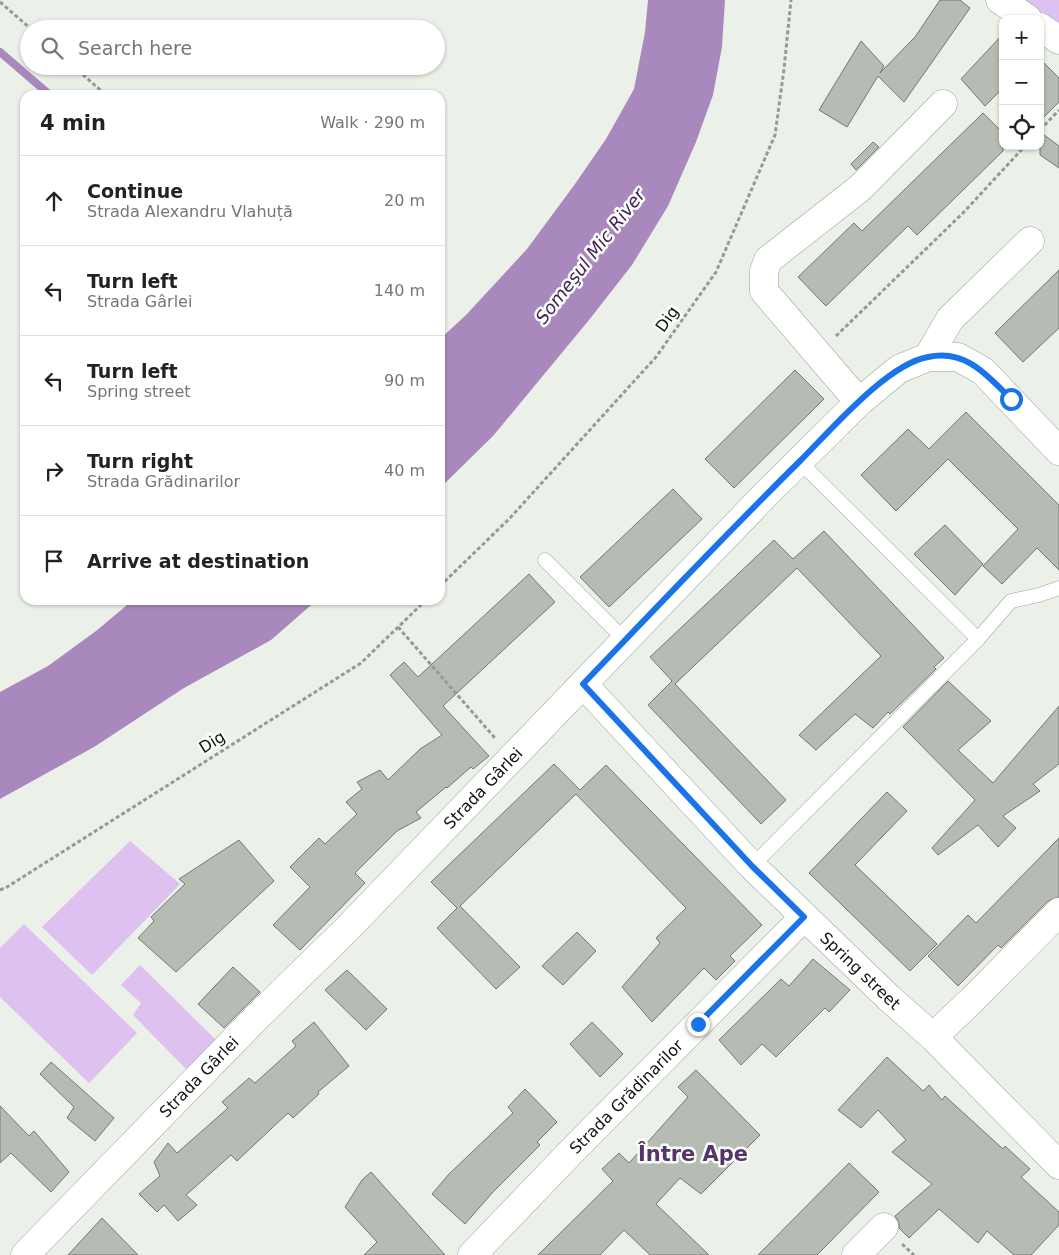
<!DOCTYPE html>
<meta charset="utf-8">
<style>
:root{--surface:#fff;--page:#f2f2f2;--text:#222;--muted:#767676;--line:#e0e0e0}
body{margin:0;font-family:"DejaVu Sans",sans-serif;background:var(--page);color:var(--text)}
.controls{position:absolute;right:15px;top:15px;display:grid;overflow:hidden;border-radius:10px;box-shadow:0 1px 4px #0004}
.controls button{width:45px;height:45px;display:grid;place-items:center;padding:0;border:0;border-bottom:1px solid var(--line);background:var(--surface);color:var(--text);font:25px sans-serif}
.stop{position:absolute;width:15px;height:15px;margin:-11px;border:4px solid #1a73e8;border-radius:50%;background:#fff}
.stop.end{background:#1a73e8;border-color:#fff;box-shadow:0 1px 5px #0008}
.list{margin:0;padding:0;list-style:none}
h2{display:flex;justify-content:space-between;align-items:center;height:65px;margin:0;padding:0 20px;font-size:21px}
h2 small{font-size:16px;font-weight:400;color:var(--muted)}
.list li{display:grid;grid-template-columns:32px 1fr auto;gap:15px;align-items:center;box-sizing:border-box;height:90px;padding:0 20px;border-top:1px solid var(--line)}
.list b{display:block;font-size:19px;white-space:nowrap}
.list p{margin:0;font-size:16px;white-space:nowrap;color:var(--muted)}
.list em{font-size:16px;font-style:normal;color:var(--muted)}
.icon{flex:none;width:28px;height:28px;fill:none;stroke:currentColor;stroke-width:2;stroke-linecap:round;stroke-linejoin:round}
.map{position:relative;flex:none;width:1059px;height:1255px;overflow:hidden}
.search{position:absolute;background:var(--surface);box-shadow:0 1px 4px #0004;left:20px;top:20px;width:425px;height:55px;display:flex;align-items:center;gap:12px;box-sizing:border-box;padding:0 18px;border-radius:28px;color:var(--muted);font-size:19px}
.panel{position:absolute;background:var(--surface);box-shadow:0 1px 4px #0004;left:20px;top:90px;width:425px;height:515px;border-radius:15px}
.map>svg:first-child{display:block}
.green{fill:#dec0f1}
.water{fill:#a989bd}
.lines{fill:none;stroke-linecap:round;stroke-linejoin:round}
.stream{stroke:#a989bd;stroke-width:8}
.building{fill:#b6bcb4;stroke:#737971}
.service-casing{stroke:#9ea49c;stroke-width:15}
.minor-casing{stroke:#9ea49c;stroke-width:29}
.path{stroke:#969a94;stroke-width:3;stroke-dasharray:4 2.5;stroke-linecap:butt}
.service{stroke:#fff;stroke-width:14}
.minor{stroke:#fff;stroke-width:28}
.route{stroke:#1a73e8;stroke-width:6}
.labels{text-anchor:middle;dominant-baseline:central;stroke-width:5;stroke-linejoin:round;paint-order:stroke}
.street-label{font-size:16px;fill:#121411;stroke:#f8fff6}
.water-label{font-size:18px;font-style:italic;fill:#471c5c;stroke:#f8fff6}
.district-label{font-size:21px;font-weight:bold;fill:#57326b;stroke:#f8fff6}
</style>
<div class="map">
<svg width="1059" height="1255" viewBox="0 0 1059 1255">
<rect width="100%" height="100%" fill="#ebf1e9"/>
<!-- green -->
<g class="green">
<polygon points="1016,0 1059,0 1059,28"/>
<polygon points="130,841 180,884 92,975 42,927"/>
<polygon points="24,924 137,1033 89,1083 0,997 0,948"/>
<polygon points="140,965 221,1045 191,1074 133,1015 141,1003 121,985"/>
</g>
<!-- water -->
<g class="water">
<polygon points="648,0 725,0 722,47 713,95 696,142 668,206 632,265 589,320 493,436 440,488 440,339 466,315 527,249 575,184 606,139 634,89 645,32"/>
<polygon points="133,600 317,600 271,640 184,688 94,747 0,799 0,692 48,666 96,631"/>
</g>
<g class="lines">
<!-- stream -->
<polyline class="stream" points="0,52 50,95"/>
</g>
<!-- building -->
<g class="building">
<polygon points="940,0 960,0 970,8 904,102 878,76 847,127 819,110 861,41 884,66 880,73 915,37"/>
<polygon points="1003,34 1003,88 985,106 961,79"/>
<polygon points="1040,59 1059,78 1059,102 1040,121"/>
<polygon points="983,113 1003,133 1003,151 917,235 908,226 826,306 798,277 854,223 862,231"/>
<polygon points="1040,132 1059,146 1059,168 1040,155"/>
<polygon points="873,142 879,147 856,170 851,164"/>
<polygon points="1059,270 1059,328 1023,362 995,333"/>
<polygon points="795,370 824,399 734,488 705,459"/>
<polygon points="966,412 1059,505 1059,570 1037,548 1002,584 983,566 1018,529 948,459 896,511 861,475 908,429 929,449"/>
<polygon points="673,489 702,519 609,607 580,577"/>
<polygon points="945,525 983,564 955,595 914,554"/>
<polygon points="824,531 944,658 934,667 936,669 890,714 888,712 873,728 855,714 816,750 799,735 881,656 797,568 675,684 786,800 761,824 648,705 672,681 650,657 774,540 793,559"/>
<polygon points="529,574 555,602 443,706 489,756 473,769 471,767 447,788 446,787 416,812 421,818 397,831 355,873 365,883 300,950 273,925 310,887 290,867 319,838 325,844 357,814 346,802 362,789 357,782 380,770 388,780 420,749 442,735 390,675 404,662 418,677"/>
<polygon points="948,681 991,721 958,750 993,783 1059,706 1059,764 1033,784 1040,791 1003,816 1016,828 998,847 978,825 938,855 932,848 975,800 903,727"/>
<polygon points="554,764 580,790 606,765 762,925 730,956 735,961 716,980 704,968 652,1022 622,987 660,943 656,938 686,908 576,794 460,906 520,967 496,989 437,928 457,908 431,882"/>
<polygon points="887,792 907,811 855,865 937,944 910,971 809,873"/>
<polygon points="1059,838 1059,897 1048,901 1001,948 998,945 958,986 928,956 968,915 976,923"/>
<polygon points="239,840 274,881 176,972 138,938 154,921 151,917 185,884 179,879"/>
<polygon points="577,932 596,951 563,985 542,966"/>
<polygon points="813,959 850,990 829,1012 825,1008 776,1057 762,1044 741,1065 719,1040 781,979 789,986"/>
<polygon points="233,967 260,992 224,1028 198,1004"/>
<polygon points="347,970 387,1009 366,1030 325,990"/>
<polygon points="314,1022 349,1066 318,1092 319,1094 293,1118 288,1113 237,1161 231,1155 186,1195 197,1205 178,1221 164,1205 157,1212 139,1194 160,1176 154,1162 168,1143 177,1153 228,1108 222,1102 249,1078 255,1083 296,1046 292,1041"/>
<polygon points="592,1022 623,1054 600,1077 570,1044"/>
<polygon points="887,1057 923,1091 929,1085 942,1100 945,1096 1003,1149 1005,1146 1030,1169 1021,1177 1059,1212 1059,1225 1031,1255 1014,1255 987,1231 978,1243 939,1209 909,1238 899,1228 899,1222 895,1216 932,1184 892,1152 906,1140 878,1110 861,1128 838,1110"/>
<polygon points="51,1062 114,1118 95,1141 67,1118 74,1107 40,1074"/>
<polygon points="696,1070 760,1135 701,1194 680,1178 656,1204 709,1255 650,1255 624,1230 600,1255 538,1255 613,1181 602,1169 619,1153 629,1163 688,1097 678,1087"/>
<polygon points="525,1089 557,1122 537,1142 540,1145 493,1192 465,1224 432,1194 449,1174 513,1113 508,1107"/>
<polygon points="0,1106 29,1136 34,1131 69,1172 51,1192 11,1153 0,1163"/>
<polygon points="849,1163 879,1192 817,1255 758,1255"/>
<polygon points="371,1172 445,1255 364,1255 377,1242 345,1207 362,1180"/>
<polygon points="102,1218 138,1255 68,1255"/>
</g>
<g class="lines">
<defs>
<g id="service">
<polyline points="799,461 978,639"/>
<polyline points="545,560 625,640"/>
<polyline points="752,866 978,639 1011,601 1039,595 1059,588"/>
</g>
<g id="minor">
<polyline points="1000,0 1028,19"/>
<polyline points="1040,27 1059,40"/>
<polyline points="928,357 950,319 1030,241"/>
<polyline points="859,402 764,291 764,271 768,260 860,188 943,104"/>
<path id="s1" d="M583,684l169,182 137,132 44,39 126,128"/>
<polyline points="933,1037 972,1000 1059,912"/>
<path id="s2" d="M25,1255l231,-237 91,-89 419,-435 93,-92 40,-33 29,-12h30l25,14 76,80"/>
<path id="s3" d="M472,1255l99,-103 233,-235"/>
<polyline points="856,1255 884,1227"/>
</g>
</defs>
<!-- service casing -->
<use href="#service" class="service-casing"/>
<!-- minor casing -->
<use href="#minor" class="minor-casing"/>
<!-- path -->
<g class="path">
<polyline points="0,2 31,29"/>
<polyline points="73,66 106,95"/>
<polyline points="1040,130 1059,110"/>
<polyline points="836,336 963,213 1025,146"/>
<polyline points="440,586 510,518 656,357 716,272 775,135 784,69 791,0"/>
<polyline points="398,627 495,738"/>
<polyline points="0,890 7,887 361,663 426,600"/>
<polyline points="902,1244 914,1255"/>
</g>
<!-- service -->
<use href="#service" class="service"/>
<!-- minor -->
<use href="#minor" class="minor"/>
</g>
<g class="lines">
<!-- route -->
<path class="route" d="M698,1024l106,-107 -52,-51 -169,-182c72,-75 143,-150 217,-223 30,-30 87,-97 128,-104 38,-8 59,18 83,42"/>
</g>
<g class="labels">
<!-- street labels -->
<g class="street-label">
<text transform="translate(667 319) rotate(-55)">Dig</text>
<text transform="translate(212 742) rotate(-32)">Dig</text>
<text stroke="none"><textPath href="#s2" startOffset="654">Strada Gârlei</textPath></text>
<text stroke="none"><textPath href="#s1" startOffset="399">Spring street</textPath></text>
<text stroke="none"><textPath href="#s2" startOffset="249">Strada Gârlei</textPath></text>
<text stroke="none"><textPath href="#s3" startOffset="221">Strada Grădinarilor</textPath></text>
</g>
<!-- water labels -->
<g class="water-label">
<text transform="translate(590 256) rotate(-52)">Someşul Mic River</text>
</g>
<!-- district labels -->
<g class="district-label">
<text x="693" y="1154">Între Ape</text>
</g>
</g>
</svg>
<div class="controls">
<button>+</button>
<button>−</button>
<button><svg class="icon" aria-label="locate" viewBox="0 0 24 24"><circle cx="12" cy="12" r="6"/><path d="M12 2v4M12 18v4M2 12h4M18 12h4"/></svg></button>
</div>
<div class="stop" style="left:1011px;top:399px"></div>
<div class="stop end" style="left:698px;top:1024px"></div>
<div class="search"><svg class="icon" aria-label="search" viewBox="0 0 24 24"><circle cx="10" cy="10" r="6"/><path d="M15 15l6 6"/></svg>Search here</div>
<section class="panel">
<h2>4 min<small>Walk · 290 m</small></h2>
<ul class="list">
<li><svg class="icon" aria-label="ahead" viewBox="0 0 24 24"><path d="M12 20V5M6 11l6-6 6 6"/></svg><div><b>Continue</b><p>Strada Alexandru Vlahuță</p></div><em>20 m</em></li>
<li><svg class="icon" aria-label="left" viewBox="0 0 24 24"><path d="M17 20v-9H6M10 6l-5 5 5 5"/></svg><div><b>Turn left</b><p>Strada Gârlei</p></div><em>140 m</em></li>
<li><svg class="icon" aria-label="left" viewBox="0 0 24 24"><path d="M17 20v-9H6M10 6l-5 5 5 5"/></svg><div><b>Turn left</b><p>Spring street</p></div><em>90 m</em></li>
<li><svg class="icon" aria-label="right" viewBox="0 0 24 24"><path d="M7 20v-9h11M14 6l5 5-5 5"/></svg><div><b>Turn right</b><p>Strada Grădinarilor</p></div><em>40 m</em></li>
<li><svg class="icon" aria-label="arrive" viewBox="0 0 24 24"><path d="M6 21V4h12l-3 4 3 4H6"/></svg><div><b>Arrive at destination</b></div></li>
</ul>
</section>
</div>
